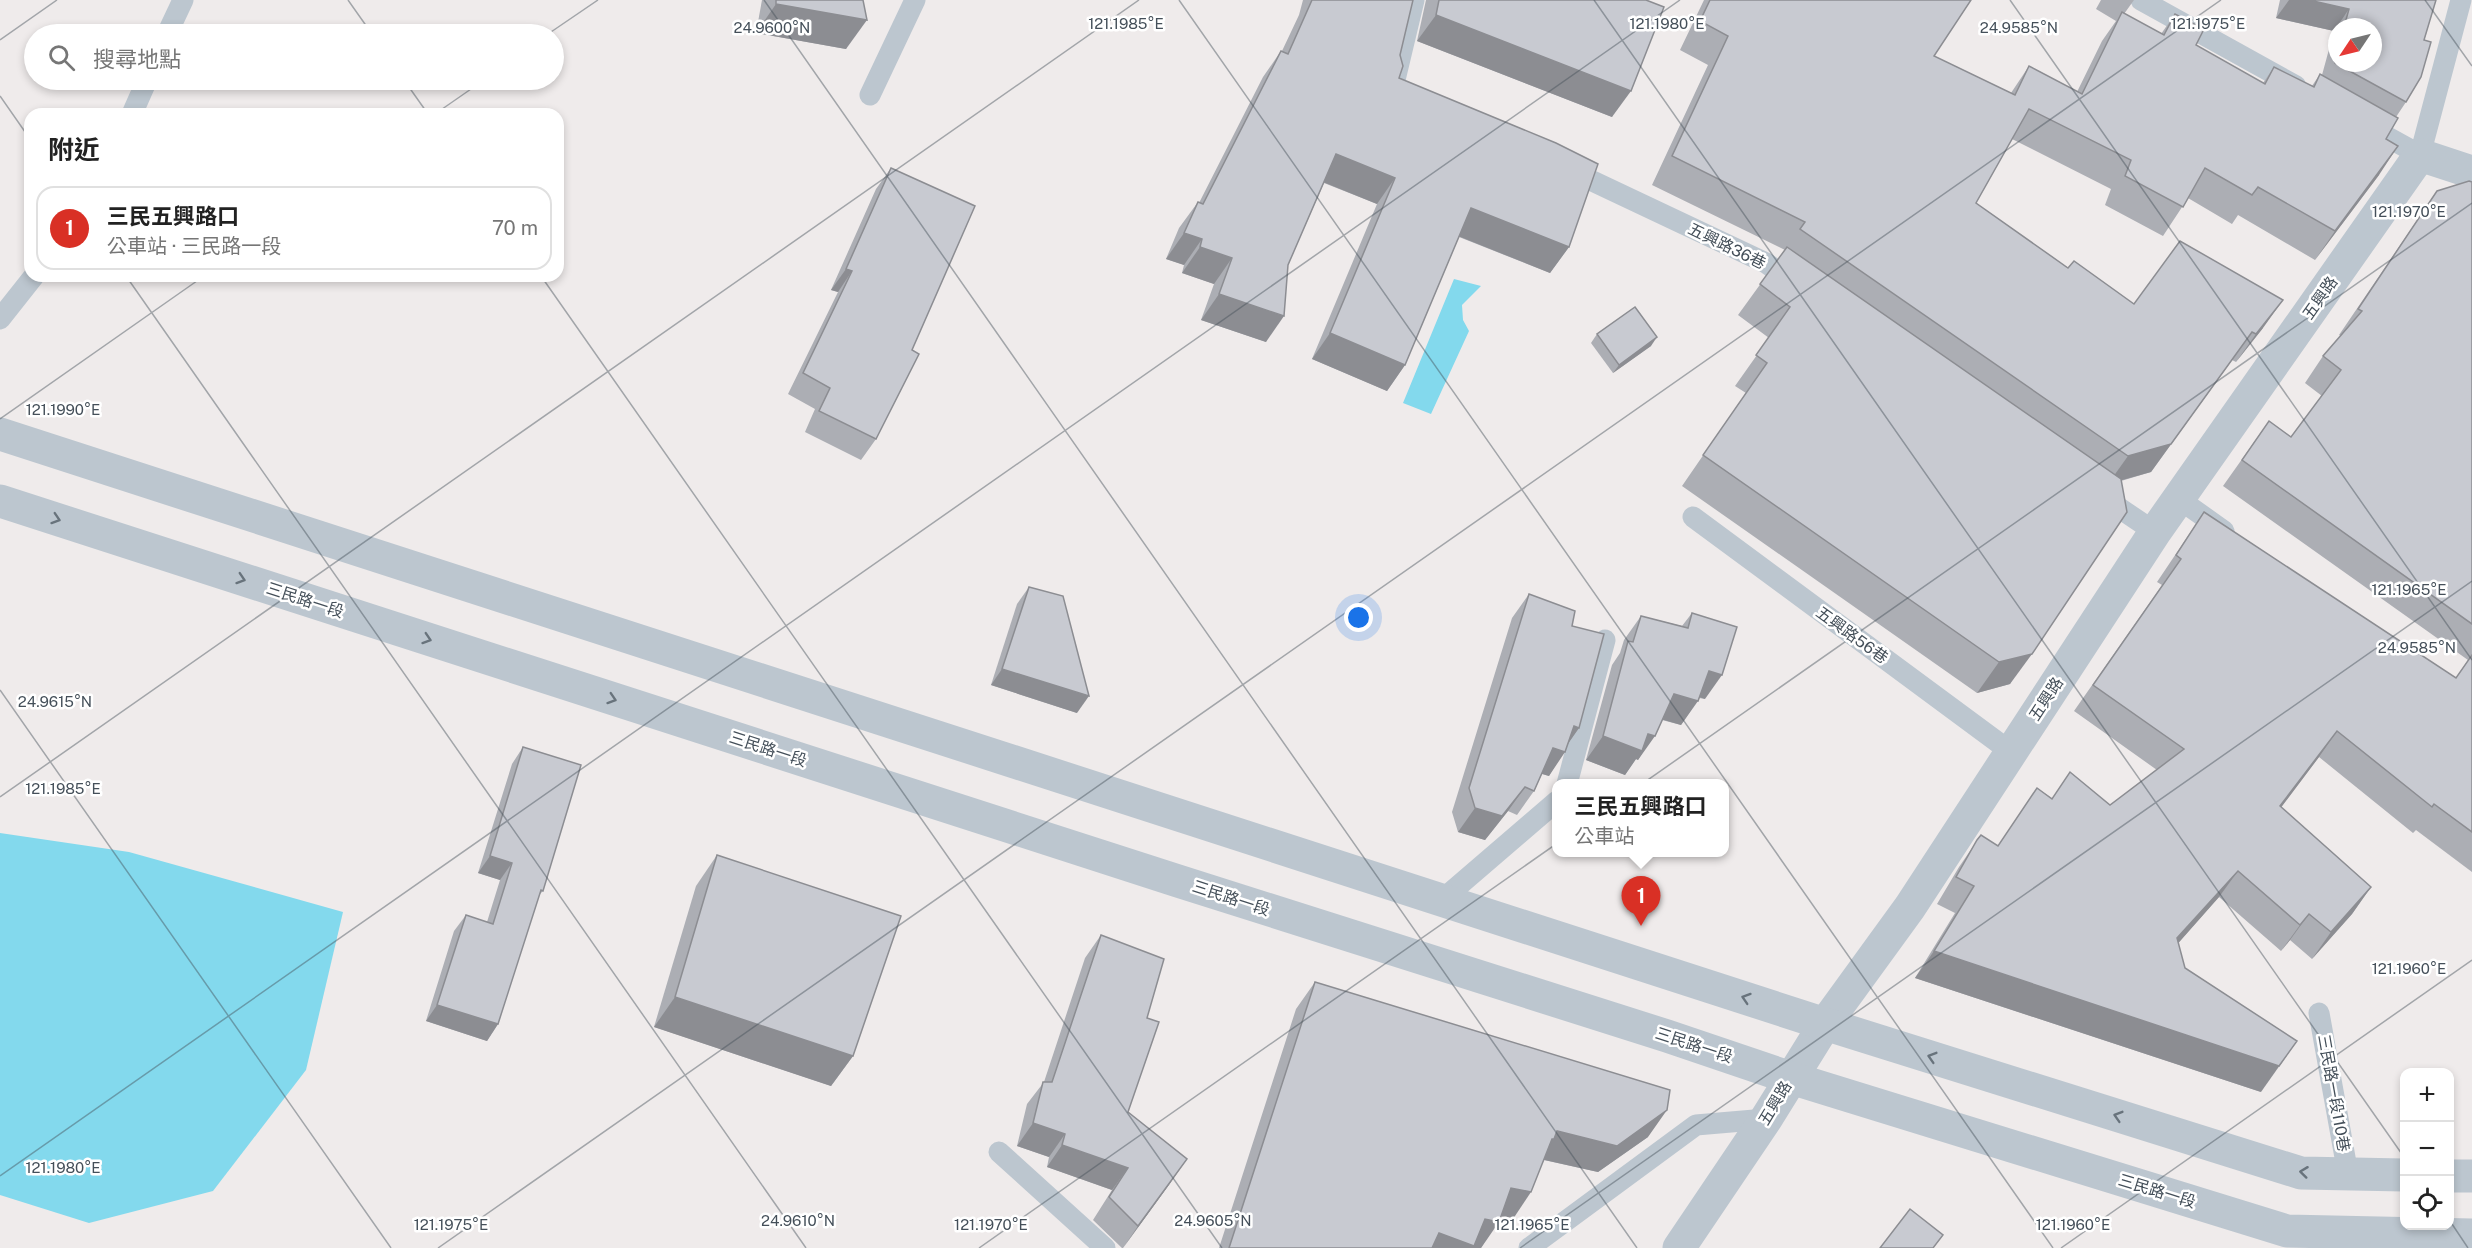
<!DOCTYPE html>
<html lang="zh-TW">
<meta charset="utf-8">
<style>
:root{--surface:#fff;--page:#f2f2f2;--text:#222;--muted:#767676;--line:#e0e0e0;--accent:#d93025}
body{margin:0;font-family:"Public Sans","Noto Sans TC",sans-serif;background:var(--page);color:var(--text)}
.controls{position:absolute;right:18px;bottom:18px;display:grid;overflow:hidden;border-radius:12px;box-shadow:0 3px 9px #0003}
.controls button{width:54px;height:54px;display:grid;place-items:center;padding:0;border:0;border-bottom:2px solid var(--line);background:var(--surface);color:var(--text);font:30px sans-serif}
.compass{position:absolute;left:2328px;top:18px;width:54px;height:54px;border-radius:50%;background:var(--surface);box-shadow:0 3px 9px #0003;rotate:235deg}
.you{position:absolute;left:1359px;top:618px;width:21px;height:21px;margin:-15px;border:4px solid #fff;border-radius:50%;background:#1a73e8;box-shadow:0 0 0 9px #1a73e833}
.badge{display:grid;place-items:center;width:39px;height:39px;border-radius:50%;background:var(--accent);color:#fff;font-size:20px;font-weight:700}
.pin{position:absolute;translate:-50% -50px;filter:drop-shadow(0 2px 3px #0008)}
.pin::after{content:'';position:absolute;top:32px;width:21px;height:18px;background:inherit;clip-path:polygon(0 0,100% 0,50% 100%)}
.popup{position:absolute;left:1552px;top:779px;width:177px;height:78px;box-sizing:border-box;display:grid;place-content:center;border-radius:12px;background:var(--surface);filter:drop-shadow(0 2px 4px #0005);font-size:20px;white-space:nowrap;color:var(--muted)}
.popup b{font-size:22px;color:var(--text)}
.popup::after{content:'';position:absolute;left:50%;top:100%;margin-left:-12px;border:12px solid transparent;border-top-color:var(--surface)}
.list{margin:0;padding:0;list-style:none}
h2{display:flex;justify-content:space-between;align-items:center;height:78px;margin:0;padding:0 24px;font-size:26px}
h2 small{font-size:20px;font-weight:400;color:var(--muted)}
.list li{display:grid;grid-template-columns:39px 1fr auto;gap:18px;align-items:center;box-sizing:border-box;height:84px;margin:0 12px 12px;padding:0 12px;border:2px solid var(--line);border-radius:18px}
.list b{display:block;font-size:22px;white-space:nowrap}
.list p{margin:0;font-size:20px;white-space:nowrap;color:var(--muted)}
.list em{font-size:20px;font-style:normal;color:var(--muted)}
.icon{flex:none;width:33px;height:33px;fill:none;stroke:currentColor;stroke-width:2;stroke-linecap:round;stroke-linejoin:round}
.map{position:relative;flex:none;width:2472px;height:1248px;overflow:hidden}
.search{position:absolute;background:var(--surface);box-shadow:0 3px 9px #0003;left:24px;top:24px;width:540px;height:66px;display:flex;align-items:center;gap:15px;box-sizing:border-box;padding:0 21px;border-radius:33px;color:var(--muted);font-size:22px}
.panel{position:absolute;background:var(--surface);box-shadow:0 3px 9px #0003;left:24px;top:108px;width:540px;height:174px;border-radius:18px}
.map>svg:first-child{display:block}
.water{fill:#83d9ed}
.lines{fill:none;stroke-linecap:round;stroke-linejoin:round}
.service{stroke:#bcc6cf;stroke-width:21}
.minor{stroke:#bcc6cf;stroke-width:33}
.tertiary{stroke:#bcc6cf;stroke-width:33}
.wall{fill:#acaeb4;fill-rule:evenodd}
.shaded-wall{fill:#8c8d92}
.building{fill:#c8cad1;stroke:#8c8d92;stroke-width:1.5}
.oneway{stroke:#68737c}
.ticks{fill:none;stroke:#444f59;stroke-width:1.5;stroke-opacity:0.45}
.labels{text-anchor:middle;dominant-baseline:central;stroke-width:5;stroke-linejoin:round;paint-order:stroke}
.street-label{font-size:16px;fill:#444f59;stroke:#fff}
.ticks-label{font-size:15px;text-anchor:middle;fill:#444f59;stroke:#fff;stroke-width:5;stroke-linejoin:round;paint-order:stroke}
</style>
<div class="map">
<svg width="2472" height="1248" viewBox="0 0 2472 1248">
<rect width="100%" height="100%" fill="#efebeb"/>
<!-- water -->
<g class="water">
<polygon points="1454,279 1481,286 1462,305 1463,320 1469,331 1431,414 1403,403"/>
<polygon points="0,833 129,852 343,912 306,1070 213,1191 89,1223 0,1195"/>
</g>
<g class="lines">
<!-- service -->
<g class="service">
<polyline points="2141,0 2296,86"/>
<polyline points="167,34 183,0"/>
<polyline points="1394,84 1414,0"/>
<polyline points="870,95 915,0"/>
<polyline points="132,114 147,80"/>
<polyline points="2362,123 2420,155 2461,0"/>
<polyline points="1567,169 1766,263 1794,283"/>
<polyline points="0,319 34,276"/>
<polyline points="2103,497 2155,532"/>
<polyline points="2179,499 2224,531"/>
<polyline points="1693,517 2011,752"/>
<polyline points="1567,784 1605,640"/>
<polyline points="1443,899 1557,801"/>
<polyline points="2319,1013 2348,1174"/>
<polyline points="999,1152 1105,1248"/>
<polyline points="1529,1248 1696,1125 1766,1119"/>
</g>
<!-- minor -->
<polyline class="minor" points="1679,1248 1766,1119 1825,1024 1910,907 2155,532 2420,155 2472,172"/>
<!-- tertiary -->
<g class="tertiary">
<polyline points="0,434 1825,1024 2301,1173 2404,1175"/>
<polyline points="0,501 1178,881 1667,1036 1791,1078 2287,1231 2472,1235"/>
<polyline points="2450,1176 2472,1176"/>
</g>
</g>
<!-- wall -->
<g class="wall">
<polygon points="762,0 863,0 846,49 756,33"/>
<polygon points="1303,0 1413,0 1400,55 1399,78 1569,247 1550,273 1459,237 1405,365 1387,391 1312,359 1377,204 1324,183 1288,265 1266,342 1201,320 1214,284 1182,273 1184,265 1166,259 1179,228 1198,202 1199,203 1263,77 1281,51 1282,51 1299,15"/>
<polygon points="1426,0 1646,0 1612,117 1417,41"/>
<path d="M1704,0h267l-37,56 77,37 18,-27 48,26 25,-51 14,-20 -20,-12 5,-9h33l-10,14 37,20 14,-20 21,31 67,38 11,-16 38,19 8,-12 2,1 12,-44 -58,-13 4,-18h156l-30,102 -10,15 -10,22 -7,36 -64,85 -77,-45 -6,9 -44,-26 -25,38 -58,-31 6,-16 -99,-50 -36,64 92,65 66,36 129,24 -27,34 -4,-2 -81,112 -30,9 -111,203 -33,9 -295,-207 64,-93 -11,-7 34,-48 -31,-23 47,-65 -133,-65 56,-120 -28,-15zM2337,27h36l-36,36z"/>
<polygon points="891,168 912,350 876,439 861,460 805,432 815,409 788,394 838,292 831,290 876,189"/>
<polygon points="2472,182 2472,872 2416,830 2413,833 2319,757 2281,807 2371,887 2352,914 2312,959 2290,940 2281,951 2219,897 2178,943 2185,968 2261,1092 1915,978 1955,913 1937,904 1959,867 1981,835 1998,846 2037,788 2052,798 2110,805 2157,770 2074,711 2162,585 2157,582 2204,512 2456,678 2468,660 2223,486 2269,421 2291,437 2322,396 2305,383 2323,356 2341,336 2339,335 2437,191"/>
<polygon points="1597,334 1651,346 1613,373 1591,343"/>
<polygon points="1029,587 1077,713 991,685 1017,604"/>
<polygon points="1529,594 1572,626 1579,728 1568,743 1549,776 1542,774 1534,791 1517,815 1508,811 1485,840 1458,832 1452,812 1512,618"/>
<polygon points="1692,613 1705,699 1699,698 1681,725 1662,720 1638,760 1636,759 1625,775 1586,760 1612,665 1620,653 1624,640 1641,616 1682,626"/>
<polygon points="523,747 543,891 539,895 498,1024 487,1041 426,1021 454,931 466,915 487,922 500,880 478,873 512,764"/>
<polygon points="717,855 853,1056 831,1086 654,1027 696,886"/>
<polygon points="1101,935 1147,1018 1128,1112 1171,1182 1123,1248 1122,1248 1093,1220 1112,1190 1047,1167 1049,1157 1017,1146 1027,1104 1044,1082 1085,958"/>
<polygon points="1315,982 1648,1137 1598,1172 1544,1160 1513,1219 1501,1216 1481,1248 1219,1248 1296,1009"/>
</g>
<!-- shaded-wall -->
<g class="shaded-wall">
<polygon points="2289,0 2309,0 2349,9 2334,31 2276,18"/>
<polygon points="776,4 867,20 846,49 756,33"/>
<polygon points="1436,15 1631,91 1612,117 1417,41"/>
<polygon points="2398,146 2379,175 2315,260 2335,231"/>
<polygon points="1336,154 1395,178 1377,204 1318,180"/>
<polygon points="1471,208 1569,247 1550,273 1453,234"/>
<polygon points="1184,233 1202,239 1184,265 1166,259"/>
<polygon points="1200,247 1232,258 1214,284 1182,273"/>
<polygon points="846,269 852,271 838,292 831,290"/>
<polygon points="1219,294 1284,316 1266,342 1201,320"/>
<polygon points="2283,300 2263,328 2236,362 2256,334"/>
<polygon points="2252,332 2151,472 2108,484 2128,456"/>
<polygon points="1330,333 1405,365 1387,391 1312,359"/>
<polygon points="1657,337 1651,346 1613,373 1619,365"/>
<polygon points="2032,654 2010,684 1977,693 1999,662"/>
<polygon points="1002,669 1089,696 1077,713 991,685"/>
<polygon points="1709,671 1722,675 1705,699 1693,695"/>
<polygon points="1674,694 1698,701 1681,725 1657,718"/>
<polygon points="1574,726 1579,728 1563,751 1565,752 1549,776 1536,772 1553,748"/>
<polygon points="2337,731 2319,757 2262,833 2280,806"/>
<polygon points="1648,734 1655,736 1638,760 1636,759 1625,775 1586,760 1603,736"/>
<polygon points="1525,787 1508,811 1485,840 1458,832 1475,808"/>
<polygon points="490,856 512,863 500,880 478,873"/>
<polygon points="2238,871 2219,897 2159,965 2177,938"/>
<polygon points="2371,887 2352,914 2312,959 2331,932"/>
<polygon points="2309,914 2290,940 2281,951 2300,925"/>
<polygon points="1934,951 2297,1041 2261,1092 1915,978"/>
<polygon points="675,997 853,1056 831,1086 654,1027"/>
<polygon points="437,1005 498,1024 487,1041 426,1021"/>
<polygon points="1667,1110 1648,1137 1598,1172 1540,1159 1535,1166 1557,1131"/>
<polygon points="1033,1123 1065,1134 1049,1157 1017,1146"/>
<polygon points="1062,1145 1128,1168 1112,1190 1047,1167"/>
<polygon points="1187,1159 1171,1182 1123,1248 1138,1226"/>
<polygon points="1511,1188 1531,1192 1513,1219 1492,1214"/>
<polygon points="1485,1219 1499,1222 1481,1248 1428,1248 1439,1233"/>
</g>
<!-- building -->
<g class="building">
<polygon points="776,0 863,0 867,20 776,4"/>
<polygon points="1312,0 1413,0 1400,55 1403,66 1399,78 1556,143 1598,164 1569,247 1471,208 1405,365 1330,333 1395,178 1336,154 1288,265 1284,316 1219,294 1232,258 1200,247 1202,239 1184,233 1198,202 1203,204 1281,51 1288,54"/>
<polygon points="1439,0 1646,0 1664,7 1631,91 1436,15"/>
<polygon points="1710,0 1971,0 1934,56 2015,95 2029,66 2082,94 2122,12 2164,35 2175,14 2204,29 2196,45 2265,84 2274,67 2314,87 2320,74 2398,118 2386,139 2398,146 2335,231 2258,187 2252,195 2205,168 2183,207 2125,176 2131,160 2029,109 1976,203 2068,268 2074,261 2134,304 2180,241 2283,300 2256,334 2252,332 2171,444 2128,456 1800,229 1805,222 1672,156 1728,36 1700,21"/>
<polygon points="2309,0 2436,0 2424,40 2431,42 2421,77 2406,102 2335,63 2337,54 2337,63 2373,63 2373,27 2344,27 2349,9"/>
<polygon points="891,168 975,206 912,350 919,354 876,439 819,411 830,388 803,373 852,271 846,269"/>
<polygon points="2469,181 2472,182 2472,624 2242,460 2269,421 2291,437 2341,370 2323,356 2362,311 2358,309 2437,191"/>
<polygon points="1787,247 2121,479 2127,512 2032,654 1999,662 1703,455 1767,363 1756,355 1790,307 1760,284"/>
<polygon points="1635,307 1657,337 1619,365 1597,334"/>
<polygon points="2204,512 2456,678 2472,655 2472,832 2434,804 2432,807 2337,731 2280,806 2371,887 2331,932 2309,914 2300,925 2238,871 2177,938 2185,968 2297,1041 2279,1066 1934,951 1974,886 1956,877 1977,840 1981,835 1998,846 2037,788 2052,799 2070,772 2110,805 2184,749 2093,685 2181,559 2176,555"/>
<polygon points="1029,587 1063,596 1089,696 1002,669"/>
<polygon points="1529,594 1575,611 1572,626 1604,634 1579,728 1574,726 1565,752 1553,748 1534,791 1525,787 1502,816 1475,808 1469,788"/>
<polygon points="1692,613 1737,627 1722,675 1709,671 1698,701 1674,694 1655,736 1648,734 1642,751 1603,736 1628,641 1633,642 1641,616 1688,628"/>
<polygon points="523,747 581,765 543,891 541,890 498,1024 437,1005 466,915 493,924 512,863 490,856"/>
<polygon points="717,855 901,916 853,1056 675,997"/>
<polygon points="1101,935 1164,959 1147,1018 1159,1022 1128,1112 1187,1159 1138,1226 1109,1197 1128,1168 1062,1145 1065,1134 1033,1123 1043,1082 1052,1082"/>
<polygon points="1315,982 1670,1090 1667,1110 1617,1146 1557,1131 1554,1139 1552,1139 1531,1192 1511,1188 1499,1222 1485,1219 1474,1246 1439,1233 1432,1248 1229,1248"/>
<polygon points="1910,1209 1943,1235 1933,1248 1880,1248"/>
</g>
<!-- one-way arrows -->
<defs><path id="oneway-chevron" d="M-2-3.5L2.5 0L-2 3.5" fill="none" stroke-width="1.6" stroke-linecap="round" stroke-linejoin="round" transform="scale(1.5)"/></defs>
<g class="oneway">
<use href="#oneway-chevron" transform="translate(56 519) rotate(18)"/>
<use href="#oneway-chevron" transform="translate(241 579) rotate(18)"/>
<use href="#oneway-chevron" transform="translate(427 639) rotate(18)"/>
<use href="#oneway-chevron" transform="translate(612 699) rotate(18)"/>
<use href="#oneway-chevron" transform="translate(1746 998) rotate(-162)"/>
<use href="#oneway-chevron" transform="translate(1932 1057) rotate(-163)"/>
<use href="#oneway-chevron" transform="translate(2118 1116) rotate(-163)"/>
<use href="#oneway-chevron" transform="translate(2304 1172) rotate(-173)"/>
</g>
<!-- ticks -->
<path class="ticks" d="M348,0l24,34M764,0l873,1248M1179,0l874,1248M1594,0l810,1157M2010,0l462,660M2425,0l47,66M548,34l50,-34M0,40l57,-40M404,80l24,34M0,96l30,43M435,114l49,-34M126,276l680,972M541,276l681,972M0,419l204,-143M0,690l391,558M0,797l1139,-797M0,1176l1680,-1176M2450,1221l18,27M438,1248l1783,-1248M979,1248l1493,-1045M1520,1248l952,-667M2061,1248l411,-288"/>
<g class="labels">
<!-- street labels -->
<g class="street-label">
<text transform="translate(1727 246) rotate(26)">五興路36巷</text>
<text transform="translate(2320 298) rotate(-55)">五興路</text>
<text transform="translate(305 600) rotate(18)">三民路一段</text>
<text transform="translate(1852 635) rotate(36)">五興路56巷</text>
<text transform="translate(2046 699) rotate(-57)">五興路</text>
<text transform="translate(768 749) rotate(18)">三民路一段</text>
<text transform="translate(1231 898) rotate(18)">三民路一段</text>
<text transform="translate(1694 1045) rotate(18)">三民路一段</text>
<text transform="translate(2334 1093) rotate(80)">三民路一段110巷</text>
<text transform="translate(1775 1103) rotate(-59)">五興路</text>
<text transform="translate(2157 1191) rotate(17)">三民路一段</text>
</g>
</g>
<g class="ticks-label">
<text x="1126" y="29">121.1985°E</text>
<text x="1667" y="29">121.1980°E</text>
<text x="2208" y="29">121.1975°E</text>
<text x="772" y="33">24.9600°N</text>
<text x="2019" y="33">24.9585°N</text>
<text x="2409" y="217">121.1970°E</text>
<text x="63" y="415">121.1990°E</text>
<text x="2409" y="595">121.1965°E</text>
<text x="2417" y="653">24.9585°N</text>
<text x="55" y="707">24.9615°N</text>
<text x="63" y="794">121.1985°E</text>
<text x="2409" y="974">121.1960°E</text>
<text x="63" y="1173">121.1980°E</text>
<text x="798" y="1226">24.9610°N</text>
<text x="1213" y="1226">24.9605°N</text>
<text x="451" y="1230">121.1975°E</text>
<text x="991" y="1230">121.1970°E</text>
<text x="1532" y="1230">121.1965°E</text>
<text x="2073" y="1230">121.1960°E</text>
</g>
</svg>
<div class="controls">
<button>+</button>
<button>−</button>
<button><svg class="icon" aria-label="locate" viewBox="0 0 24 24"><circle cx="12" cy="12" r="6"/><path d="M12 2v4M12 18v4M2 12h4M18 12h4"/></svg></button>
</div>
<svg class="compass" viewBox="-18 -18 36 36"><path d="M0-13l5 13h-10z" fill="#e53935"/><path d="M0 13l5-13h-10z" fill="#767676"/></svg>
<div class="you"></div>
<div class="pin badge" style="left:1641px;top:926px">1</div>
<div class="popup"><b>三民五興路口</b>公車站</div>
<div class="search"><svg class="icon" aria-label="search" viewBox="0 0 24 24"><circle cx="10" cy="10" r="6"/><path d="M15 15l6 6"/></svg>搜尋地點</div>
<section class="panel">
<h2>附近<small></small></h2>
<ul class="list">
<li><span class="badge">1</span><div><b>三民五興路口</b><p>公車站 · 三民路一段</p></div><em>70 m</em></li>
</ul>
</section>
</div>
